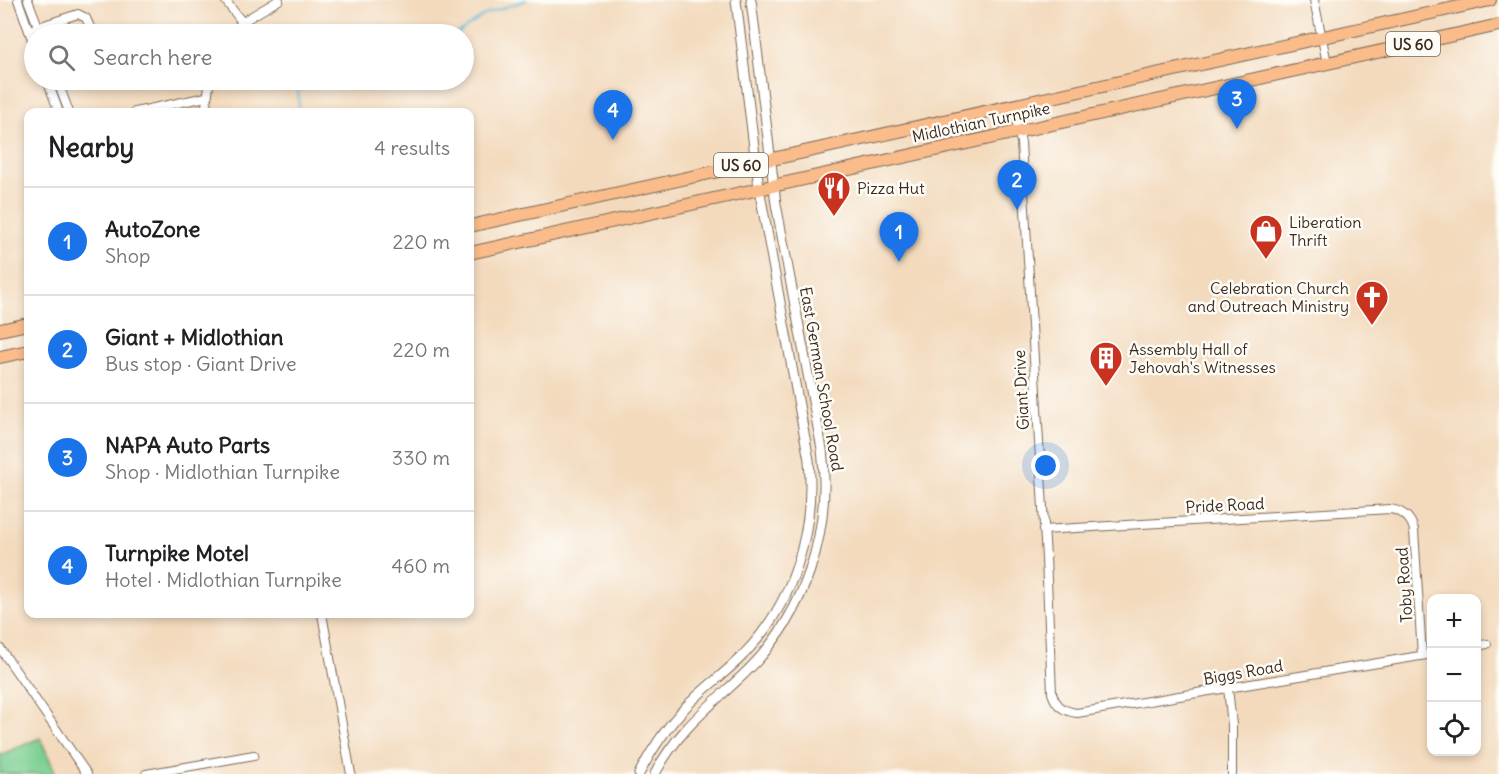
<!DOCTYPE html>
<meta charset="utf-8">
<style>
:root{--surface:#fff;--page:#f6f6f6;--text:#202124;--muted:#757577;--line:#e0e0e0;--accent:#1a73e8}
body{margin:0;font-family:Delius,sans-serif;background:var(--page);color:var(--text)}
.controls{position:absolute;right:18px;bottom:18px;display:grid;overflow:hidden;border-radius:12px;box-shadow:0 3px 9px #0003}
.controls button{width:54px;height:54px;display:grid;place-items:center;padding:0;border:0;border-bottom:2px solid var(--line);background:var(--surface);color:var(--text);font:30px sans-serif}
.you{position:absolute;left:1046px;top:466px;width:21px;height:21px;margin:-15px;border:4px solid #fff;border-radius:50%;background:#1a73e8;box-shadow:0 0 0 9px #1a73e833}
.badge{display:grid;place-items:center;width:39px;height:39px;border-radius:50%;background:var(--accent);color:#fff;font-size:20px;font-weight:700}
.pin{position:absolute;translate:-50% -50px;filter:drop-shadow(0 2px 3px #0008)}
.pin::after{content:'';position:absolute;top:32px;width:21px;height:18px;background:inherit;clip-path:polygon(0 0,100% 0,50% 100%)}
.list{margin:0;padding:0;list-style:none}
h2{display:flex;justify-content:space-between;align-items:center;height:78px;margin:0;padding:0 24px;font-size:26px}
h2 small{font-size:20px;font-weight:400;color:var(--muted)}
.list li{display:grid;grid-template-columns:39px 1fr auto;gap:18px;align-items:center;box-sizing:border-box;height:108px;padding:0 24px;border-top:2px solid var(--line)}
.list b{display:block;font-size:22px;white-space:nowrap}
.list p{margin:0;font-size:20px;white-space:nowrap;color:var(--muted)}
.list em{font-size:20px;font-style:normal;color:var(--muted)}
.icon{flex:none;width:33px;height:33px;fill:none;stroke:currentColor;stroke-width:2;stroke-linecap:round;stroke-linejoin:round}
.map{position:relative;flex:none;width:1499px;height:774px;overflow:hidden}
.search{position:absolute;background:var(--surface);box-shadow:0 3px 9px #0003;left:24px;top:24px;width:450px;height:66px;display:flex;align-items:center;gap:15px;box-sizing:border-box;padding:0 21px;border-radius:33px;color:var(--muted);font-size:22px}
.panel{position:absolute;background:var(--surface);box-shadow:0 3px 9px #0003;left:24px;top:108px;width:450px;height:510px;border-radius:12px}
.map>svg:first-child{display:block}
.green{fill:#7bcf92;stroke:#5b7c58;stroke-width:1.5}
.lines{fill:none;stroke-linecap:round;stroke-linejoin:round}
.stream{stroke:#5bbbd9;stroke-width:2}
.minor-casing{stroke:#7b6856;stroke-width:10}
.tertiary-casing{stroke:#7b6856;stroke-width:11}
.primary-casing{stroke:#7b6856;stroke-width:14}
.minor{stroke:#fff;stroke-width:8}
.tertiary{stroke:#fff;stroke-width:9}
.primary{stroke:#f9bc8a;stroke-width:12}
.labels{text-anchor:middle;dominant-baseline:central;stroke-width:5;stroke-linejoin:round;paint-order:stroke}
.shield{fill:#fdfcf7;stroke:#75695f;stroke-width:1.5}
.shield-label{font-size:15px;font-weight:bold;fill:#3b2a1e}
.street-label{font-size:16px;fill:#3b2a1e;stroke:#fdfcf7}
.poi-label{font-size:16px;fill:#3b2a1e;stroke:#fdfcf7;text-anchor:start}
</style>
<div class="map">
<svg width="1499" height="774" viewBox="0 0 1499 774">
<rect width="100%" height="100%" fill="#fdfcf7"/>
<filter id="ink" filterUnits="userSpaceOnUse"><feTurbulence type="fractalNoise" baseFrequency=".0167" numOctaves="2"/><feDisplacementMap in="SourceGraphic" scale="12" xChannelSelector="R" yChannelSelector="G"/><feConvolveMatrix kernelMatrix="1 2 1 2 8 2 1 2 1" color-interpolation-filters="sRGB"/></filter>
<filter id="wash" filterUnits="userSpaceOnUse"><feTurbulence type="fractalNoise" baseFrequency=".008" numOctaves="4" result="noise"/><feDisplacementMap in="SourceGraphic" scale="24" xChannelSelector="R" yChannelSelector="G"/><feGaussianBlur stdDeviation="1.35" result="paint"/><feColorMatrix in="noise" values="0 0 0 0 0 0 0 0 0 0 0 0 0 0 0 0 0 1.4 0 .05"/><feComposite in="paint" operator="in"/></filter>
<g filter="url(#wash)">
<rect width="100%" height="100%" fill="#f3dabd"/>
<!-- green -->
<polygon class="green" points="40,738 56,774 0,774 0,755"/>
<g class="lines">
<!-- stream -->
<g class="stream">
<polyline points="457,34 486,14 526,0"/>
<polyline points="298,80 299,112"/>
</g>
</g>
</g>
<g filter="url(#ink)">
<g class="lines">
<defs>
<g id="minor">
<polyline points="18,0 34,45"/>
<polyline points="28,0 41,34"/>
<polyline points="225,0 242,22"/>
<polyline points="1314,0 1327,63"/>
<polyline points="29,30 78,14 86,18 93,34"/>
<polyline points="232,34 242,22 279,0"/>
<polyline points="47,80 59,112"/>
<polyline points="57,80 69,112"/>
<path d="M1013,105l8,38 25,415 6,135c4,13 11,18 25,20l355,-59"/>
<polyline points="135,112 206,97"/>
<polyline points="205,112 210,80"/>
<path d="M1043,530l347,-21c13,2 21,9 24,21l8,125"/>
<polyline points="322,614 351,774"/>
<polyline points="1476,646 1487,644"/>
<polyline points="0,648 87,774"/>
<polyline points="1228,688 1232,725 1232,774"/>
<polyline points="146,774 254,755"/>
</g>
<g id="tertiary">
<path d="M639,774c15,-29 33,-55 57,-77 16,-15 33,-27 48,-43 50,-51 71,-124 65,-194l-50,-272 -23,-188"/>
<path d="M655,774c21,-42 55,-68 88,-99 62,-58 89,-143 79,-226l-46,-245 -25,-204"/>
</g>
<g id="primary">
<polyline points="470,226 1490,0"/>
<polyline points="470,253 1499,25"/>
<polyline points="0,330 28,324"/>
<polyline points="0,357 28,351"/>
</g>
</defs>
<!-- minor casing -->
<use href="#minor" class="minor-casing"/>
<!-- tertiary casing -->
<use href="#tertiary" class="tertiary-casing"/>
<!-- primary casing -->
<use href="#primary" class="primary-casing"/>
<!-- minor -->
<use href="#minor" class="minor"/>
<!-- tertiary -->
<use href="#tertiary" class="tertiary"/>
<!-- primary -->
<use href="#primary" class="primary"/>
</g>
</g>
<!-- icons -->
<defs>
<symbol id="restaurant-pin" viewBox="-11 -11 22 30"><path d="M0 17L-7.5 6A9.5 9.5 0 1 1 7.5 6Z" fill="#c8321e" stroke="#fdfcf7"/><path d="M-5-6h1v4h1v-4h1v4h1v-4h1v5L-1.5 .5V6h-2V.5L-5-1ZM5-6V6H3V1.5H1.5Q1.5-4 5-6Z" fill="#fff"/></symbol>
<symbol id="shop-pin" viewBox="-11 -11 22 30"><path d="M0 17L-7.5 6A9.5 9.5 0 1 1 7.5 6Z" fill="#c8321e" stroke="#fdfcf7"/><path d="M-5-2.5h2.3a2.7 3.5 0 0 1 5.4 0H5L5.5 6h-11ZM-1.5-2.5h3a1.5 2.3 0 0 0-3 0Z" fill="#fff"/></symbol>
<symbol id="church-pin" viewBox="-11 -11 22 30"><path d="M0 17L-7.5 6A9.5 9.5 0 1 1 7.5 6Z" fill="#c8321e" stroke="#fdfcf7"/><path d="M-1.2-6h2.4v3.5h3.3v2.4h-3.3V6h-2.4V-.1h-3.3v-2.4h3.3Z" fill="#fff"/></symbol>
<symbol id="building-pin" viewBox="-11 -11 22 30"><path d="M0 17L-7.5 6A9.5 9.5 0 1 1 7.5 6Z" fill="#c8321e" stroke="#fdfcf7"/><path d="M-4-6H4V6H1V3H-1V6H-4ZM-2.5-4.3h1.7v1.8h-1.7ZM.8-4.3h1.7v1.8H.8ZM-2.5-1h1.7V.8h-1.7ZM.8-1h1.7V.8H.8Z" fill="#fff"/></symbol>
</defs>
<g fill-rule="evenodd">
<use href="#restaurant-pin" x="815" y="169" width="38" height="52"/>
<use href="#shop-pin" x="1247" y="212" width="38" height="52"/>
<use href="#church-pin" x="1353" y="278" width="38" height="52"/>
<use href="#building-pin" x="1087" y="339" width="38" height="52"/>
</g>
<g class="labels">
<!-- shield labels -->
<g class="shield">
<rect x="1386" y="32" width="54" height="24" rx="4.5"/>
<rect x="714" y="153" width="54" height="24" rx="4.5"/>
</g>
<g class="shield-label">
<text x="1413" y="44">US 60</text>
<text x="741" y="165">US 60</text>
</g>
<!-- street labels -->
<g class="street-label">
<text transform="translate(981 122) rotate(-12)">Midlothian Turnpike</text>
<text transform="translate(822 379) rotate(80)">East German School Road</text>
<text transform="translate(1021 390) rotate(-93)">Giant Drive</text>
<text transform="translate(1225 505) rotate(-3)">Pride Road</text>
<text transform="translate(1404 585) rotate(-94)">Toby Road</text>
<text transform="translate(1243 672) rotate(-10)">Biggs Road</text>
</g>
<!-- poi labels -->
<g class="poi-label">
<text x="857" y="188">Pizza Hut</text>
<text x="1289" y="222">Liberation<tspan x="1289" dy="18">Thrift</tspan></text>
<text x="1349" y="288" text-anchor="end">Celebration Church<tspan x="1349" dy="18">and Outreach Ministry</tspan></text>
<text x="1129" y="349">Assembly Hall of<tspan x="1129" dy="18">Jehovah's Witnesses</tspan></text>
</g>
</g>
</svg>
<div class="controls">
<button>+</button>
<button>−</button>
<button><svg class="icon" aria-label="locate" viewBox="0 0 24 24"><circle cx="12" cy="12" r="6"/><path d="M12 2v4M12 18v4M2 12h4M18 12h4"/></svg></button>
</div>
<div class="you"></div>
<div class="pin badge" style="left:899px;top:262px">1</div>
<div class="pin badge" style="left:1017px;top:210px">2</div>
<div class="pin badge" style="left:1237px;top:129px">3</div>
<div class="pin badge" style="left:613px;top:140px">4</div>
<div class="search"><svg class="icon" aria-label="search" viewBox="0 0 24 24"><circle cx="10" cy="10" r="6"/><path d="M15 15l6 6"/></svg>Search here</div>
<section class="panel">
<h2>Nearby<small>4 results</small></h2>
<ul class="list">
<li><span class="badge">1</span><div><b>AutoZone</b><p>Shop</p></div><em>220 m</em></li>
<li><span class="badge">2</span><div><b>Giant + Midlothian</b><p>Bus stop · Giant Drive</p></div><em>220 m</em></li>
<li><span class="badge">3</span><div><b>NAPA Auto Parts</b><p>Shop · Midlothian Turnpike</p></div><em>330 m</em></li>
<li><span class="badge">4</span><div><b>Turnpike Motel</b><p>Hotel · Midlothian Turnpike</p></div><em>460 m</em></li>
</ul>
</section>
</div>
